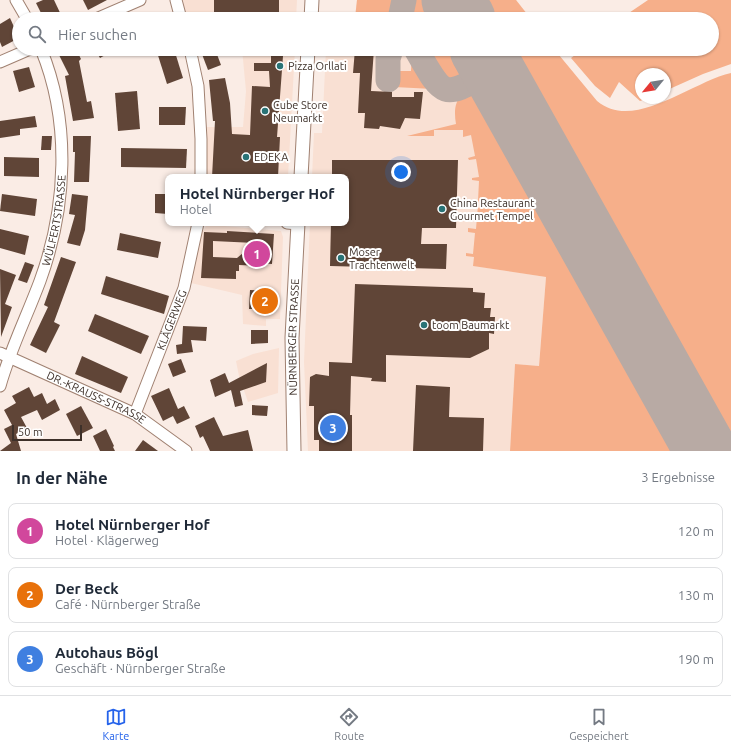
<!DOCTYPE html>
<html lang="de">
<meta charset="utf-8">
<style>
:root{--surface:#fff;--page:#f2f2f3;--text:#1f2937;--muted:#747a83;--line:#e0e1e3;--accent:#2563eb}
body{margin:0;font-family:Ubuntu,sans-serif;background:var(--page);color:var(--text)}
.compass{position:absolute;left:635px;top:68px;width:36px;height:36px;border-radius:50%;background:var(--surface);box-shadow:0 1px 3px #0004;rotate:240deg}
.scale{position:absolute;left:12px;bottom:10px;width:70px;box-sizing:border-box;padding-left:4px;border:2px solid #3d3029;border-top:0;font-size:11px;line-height:14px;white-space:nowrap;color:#3d3029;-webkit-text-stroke:3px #fff;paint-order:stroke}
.you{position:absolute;left:401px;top:172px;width:14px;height:14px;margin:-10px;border:3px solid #fff;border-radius:50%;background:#1a73e8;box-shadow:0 0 0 6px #1a73e833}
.badge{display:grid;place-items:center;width:26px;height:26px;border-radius:50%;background:var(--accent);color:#fff;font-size:13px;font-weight:700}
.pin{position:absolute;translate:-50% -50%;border:2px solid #fff;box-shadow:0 1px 4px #0006}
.popup{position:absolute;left:165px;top:174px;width:184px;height:52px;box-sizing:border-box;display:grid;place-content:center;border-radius:8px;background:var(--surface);filter:drop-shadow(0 1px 3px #0005);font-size:13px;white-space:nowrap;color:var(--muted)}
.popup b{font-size:15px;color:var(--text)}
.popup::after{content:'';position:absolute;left:50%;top:100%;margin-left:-8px;border:8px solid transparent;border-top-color:var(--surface)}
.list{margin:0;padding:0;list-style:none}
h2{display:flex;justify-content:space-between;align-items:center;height:52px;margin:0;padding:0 16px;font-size:17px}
h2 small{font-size:13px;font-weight:400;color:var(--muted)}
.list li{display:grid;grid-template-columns:26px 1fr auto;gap:12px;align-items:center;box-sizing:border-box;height:56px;margin:0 8px 8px;padding:0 8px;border:1px solid var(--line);border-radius:8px}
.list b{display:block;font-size:15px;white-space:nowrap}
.list p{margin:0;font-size:13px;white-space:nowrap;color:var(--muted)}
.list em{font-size:13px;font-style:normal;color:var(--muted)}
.icon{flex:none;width:22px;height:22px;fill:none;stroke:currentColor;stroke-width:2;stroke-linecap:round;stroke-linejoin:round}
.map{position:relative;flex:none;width:731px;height:451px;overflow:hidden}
.search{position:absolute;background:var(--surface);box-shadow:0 1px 3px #0004;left:12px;right:12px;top:12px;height:44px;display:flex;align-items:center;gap:10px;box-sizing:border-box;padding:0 14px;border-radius:22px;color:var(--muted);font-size:15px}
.sheet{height:244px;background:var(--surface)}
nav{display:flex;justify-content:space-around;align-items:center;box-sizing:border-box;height:56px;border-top:1px solid var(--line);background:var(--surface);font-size:11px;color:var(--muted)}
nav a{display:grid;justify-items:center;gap:2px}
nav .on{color:var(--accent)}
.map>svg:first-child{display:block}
.built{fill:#f9e0d3}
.green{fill:#f6af8a}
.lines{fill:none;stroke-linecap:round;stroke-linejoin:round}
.taxiway{stroke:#b8aaa4;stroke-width:25}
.runway{stroke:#b8aaa4;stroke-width:63}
.building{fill:#604537;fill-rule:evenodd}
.minor-casing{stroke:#a08171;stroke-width:13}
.major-casing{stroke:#a08171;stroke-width:15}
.minor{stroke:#fff;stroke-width:11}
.major{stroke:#fff;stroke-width:13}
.poi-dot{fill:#297376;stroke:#fff;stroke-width:1.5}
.labels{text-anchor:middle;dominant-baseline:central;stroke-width:4;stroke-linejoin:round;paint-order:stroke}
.poi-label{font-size:11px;fill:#3d3029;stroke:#fff;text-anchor:start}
.street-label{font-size:11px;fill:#3d3029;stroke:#fff}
</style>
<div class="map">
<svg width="731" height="451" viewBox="0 0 731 451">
<rect width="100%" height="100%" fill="#faece5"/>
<!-- built -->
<g class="built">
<polygon points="183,0 297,0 296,19 186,19"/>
<polygon points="357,0 516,0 531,19 329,19 329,15 355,18"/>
<polygon points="242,49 295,49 288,177 206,177 207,127 243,127 246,91"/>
<polygon points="326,49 554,49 597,101 605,108 731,451 656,451 510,193 475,266 546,277 539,366 515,364 510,451 308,451 304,362 310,223 346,223 346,177 312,177 314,133 322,133"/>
<polygon points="212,225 281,231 283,237 280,319 266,319 266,326 243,324 242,295 191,283 202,233 206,226"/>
<polygon points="279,348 278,393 248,402 239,376 236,361 253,354"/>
</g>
<!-- green -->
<g class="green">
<polygon points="357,0 401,0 396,19 355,18"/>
<polygon points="409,0 446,0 456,19 404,19 404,9"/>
<polygon points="462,0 516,0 531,19 473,19"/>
<polygon points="648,0 731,0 731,64 703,74 665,91 665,74 641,74 641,98 648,98 640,101 619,82 610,98 595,86 571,58 583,49 712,49 712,19 620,19"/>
<polygon points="395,49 412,49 433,89 394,87 393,71 411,71 412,51"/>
<path d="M420,49h52l7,15v9c-30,28 -45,0 -59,-24z"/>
<path d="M490,49h64l43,52c37,31 94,-19 134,-28v378h-16z"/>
<path d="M483,83l7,2 6,7 201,359h-187l5,-87 24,2 7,-89 -73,-11 1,-9 -8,-1v-3l7,1 2,-21 -7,-1v-4l8,1 2,-24 -8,-1 1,-3h7l1,-20 -7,-1v-2l7,-1 -3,-18 -7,1 -1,-2 7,-2 -4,-21 -8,2v-7h-29v6h-27l49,-12c-4,-23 4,-34 27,-41z"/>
</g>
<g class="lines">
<!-- taxiway -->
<g class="taxiway">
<polyline points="400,19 404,0"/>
<path d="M416,49c29,51 26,49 77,22"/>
<polyline points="388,80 388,59 391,49"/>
</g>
<!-- runway -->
<g class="runway">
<polyline points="453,0 464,19"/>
<polyline points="481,49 706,451"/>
</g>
</g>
<!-- building -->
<g class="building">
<polygon points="43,0 54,0 63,19 44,19 36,3"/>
<polygon points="83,0 107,0 88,10"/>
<rect x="214" y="0" width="65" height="19"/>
<polygon points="10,18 19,38 2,47 0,42 0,24"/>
<polygon points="61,49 76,49 81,59 79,61 87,102 91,101 94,118 73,121 65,76 69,75 57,51"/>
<polygon points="95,49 116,49 100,58"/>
<polygon points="156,49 174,49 183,78 167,84"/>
<polygon points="200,49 215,49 221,65 208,70"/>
<polygon points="355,49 374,49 371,91 392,92 392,97 414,97 414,92 423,92 420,119 405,118 400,129 380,126 379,129 364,128 365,113 358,113 360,73 353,73"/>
<polygon points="271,56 283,56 277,137 280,137 278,177 212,177 215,121 213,121 209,80 225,78 230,103 232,134 250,135 252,86 270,87 269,71 254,71 254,63 271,63"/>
<polygon points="29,67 35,87 19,92 13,71"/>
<polygon points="137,91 140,129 118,131 115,93"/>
<polygon points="159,107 186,107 185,125 159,125"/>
<polygon points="35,116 37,127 20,129 20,135 0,138 0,121"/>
<polygon points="42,136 52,136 51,150 41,150"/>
<polygon points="73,136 91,136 89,182 74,182 75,152 73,152"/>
<polygon points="121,148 187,149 186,168 121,167"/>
<polygon points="4,157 39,158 39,177 4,176"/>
<polygon points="332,160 458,160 456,228 422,228 421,244 447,244 446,269 330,266 331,223 346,223 346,177 332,177"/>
<polygon points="2,194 37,199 35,216 0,211"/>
<polygon points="72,194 88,196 85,230 80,246 67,243 75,215 69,214"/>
<polygon points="155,194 168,194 168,214 155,213"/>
<polygon points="0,229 29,236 25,255 0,248"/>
<path d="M227,231l47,3 -2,30 -12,-1v3l-21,-1v6h-3v8l-35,-1 3,-46 23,1zM213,241l42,2 -18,15 -24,-1z"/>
<polygon points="120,233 161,242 158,258 117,250"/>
<polygon points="61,257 76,262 54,322 60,325 46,353 30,345 48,307 44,305"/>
<polygon points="25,262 34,265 27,283 18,280"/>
<polygon points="0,269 16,275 5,304 12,307 1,337"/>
<polygon points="106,276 169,296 164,314 101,294"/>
<polygon points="355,284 473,288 473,292 485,293 484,308 491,308 490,317 495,317 494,334 489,333 489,349 470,358 386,355 386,382 371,381 372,378 351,376 350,415 352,415 352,451 319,451 319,440 314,440 314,406 309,406 310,377 316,374 329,376 329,362 352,363"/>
<polygon points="250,290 267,291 266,309 249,309"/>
<polygon points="95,314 149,336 141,354 88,331"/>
<polygon points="183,326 207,327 206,341 191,340 193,352 177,354 176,345 182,344"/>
<polygon points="251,330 268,330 268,343 251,344"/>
<polygon points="82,356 128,377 121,393 75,374"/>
<polygon points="181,359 186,372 173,377 168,364"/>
<polygon points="267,363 266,382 240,391 243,405 235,407 231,390 215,397 210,380 225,373 229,383"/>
<polygon points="416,385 450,387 449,417 484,418 483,451 413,451"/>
<polygon points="29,387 34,397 42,393 47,404 55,399 60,410 42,420 37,410 21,417 27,428 16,434 21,451 0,451 11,443 4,429 12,425 4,410 16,403 12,396"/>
<polygon points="169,388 178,409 184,406 190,418 177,424 173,416 163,421 151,396"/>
<polygon points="252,405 268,406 267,416 252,415"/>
<polygon points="81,406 93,428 77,436 66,414"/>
<polygon points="214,417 223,436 248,430 253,451 210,451 203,436 200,438 195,426"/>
<polygon points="106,429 114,446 113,447 115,451 100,451 93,436"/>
<polygon points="143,440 158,451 135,451"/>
</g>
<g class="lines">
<defs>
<g id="minor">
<polyline points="16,0 27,19"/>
<polyline points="176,0 181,19"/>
<polyline points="96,19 140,0"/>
<polyline points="190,49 198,86 201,139 201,177"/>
<polyline points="0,62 30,49"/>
<polyline points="287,223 298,224"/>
<path id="s1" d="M0,353l135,61 51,37"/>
<path id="s2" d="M0,386c10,-36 27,-70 40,-105 27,-74 31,-159 1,-232"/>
<path id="s3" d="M135,414l49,-126 14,-65"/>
</g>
<g id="major">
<polyline points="311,19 312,0"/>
<polyline points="301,177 308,49"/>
<path id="s4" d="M294,451l-2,-113 6,-115"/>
</g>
</defs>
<!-- minor casing -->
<use href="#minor" class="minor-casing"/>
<!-- major casing -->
<use href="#major" class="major-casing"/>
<!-- minor -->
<use href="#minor" class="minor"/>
<!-- major -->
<use href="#major" class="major"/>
</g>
<!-- markers -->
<g class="poi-dot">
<circle cx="280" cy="66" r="4"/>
<circle cx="265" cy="111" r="4"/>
<circle cx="246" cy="157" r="4"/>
<circle cx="442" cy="209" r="4"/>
<circle cx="341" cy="258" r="4"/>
<circle cx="424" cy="325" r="4"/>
</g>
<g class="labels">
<!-- poi labels -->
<g class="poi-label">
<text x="288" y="66">Pizza Orllati</text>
<text x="273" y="105">Cube Store<tspan x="273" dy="13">Neumarkt</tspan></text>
<text x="254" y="157">EDEKA</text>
<text x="450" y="203">China Restaurant<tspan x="450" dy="13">Gourmet Tempel</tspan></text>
<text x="349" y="252">Moser<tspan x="349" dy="13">Trachtenwelt</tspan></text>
<text x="432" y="325">toom Baumarkt</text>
</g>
<!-- street labels -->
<g class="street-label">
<text stroke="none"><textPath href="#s2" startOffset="175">WÜLFERTSTRASSE</textPath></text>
<text stroke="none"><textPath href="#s3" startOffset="101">KLÄGERWEG</textPath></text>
<text stroke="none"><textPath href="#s4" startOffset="114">NÜRNBERGER STRASSE</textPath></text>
<text stroke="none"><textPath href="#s1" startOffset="106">DR.-KRAUSS-STRASSE</textPath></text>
</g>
</g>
</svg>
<svg class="compass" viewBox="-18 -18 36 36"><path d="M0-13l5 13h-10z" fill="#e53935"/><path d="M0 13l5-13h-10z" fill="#747a83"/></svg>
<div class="scale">50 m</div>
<div class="you"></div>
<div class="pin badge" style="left:257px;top:254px;background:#d1479c">1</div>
<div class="popup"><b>Hotel Nürnberger Hof</b>Hotel</div>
<div class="pin badge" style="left:265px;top:301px;background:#e8710a">2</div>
<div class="pin badge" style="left:333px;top:428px;background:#3f7fe0">3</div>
<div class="search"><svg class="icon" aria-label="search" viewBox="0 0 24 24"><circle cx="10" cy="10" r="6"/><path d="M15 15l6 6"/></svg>Hier suchen</div>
</div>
<section class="sheet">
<h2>In der Nähe<small>3 Ergebnisse</small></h2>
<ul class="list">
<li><span class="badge" style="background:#d1479c">1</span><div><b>Hotel Nürnberger Hof</b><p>Hotel · Klägerweg</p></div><em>120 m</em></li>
<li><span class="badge" style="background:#e8710a">2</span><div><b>Der Beck</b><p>Café · Nürnberger Straße</p></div><em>130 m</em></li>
<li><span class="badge" style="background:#3f7fe0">3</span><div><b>Autohaus Bögl</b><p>Geschäft · Nürnberger Straße</p></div><em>190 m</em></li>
</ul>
</section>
<nav>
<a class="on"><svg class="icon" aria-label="map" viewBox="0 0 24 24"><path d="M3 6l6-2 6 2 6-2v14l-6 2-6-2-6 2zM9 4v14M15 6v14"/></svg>Karte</a>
<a><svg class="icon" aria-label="directions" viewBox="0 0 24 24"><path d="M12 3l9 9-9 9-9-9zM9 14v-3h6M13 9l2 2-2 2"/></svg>Route</a>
<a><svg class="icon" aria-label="saved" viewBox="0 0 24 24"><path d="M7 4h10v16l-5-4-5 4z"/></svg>Gespeichert</a>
</nav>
